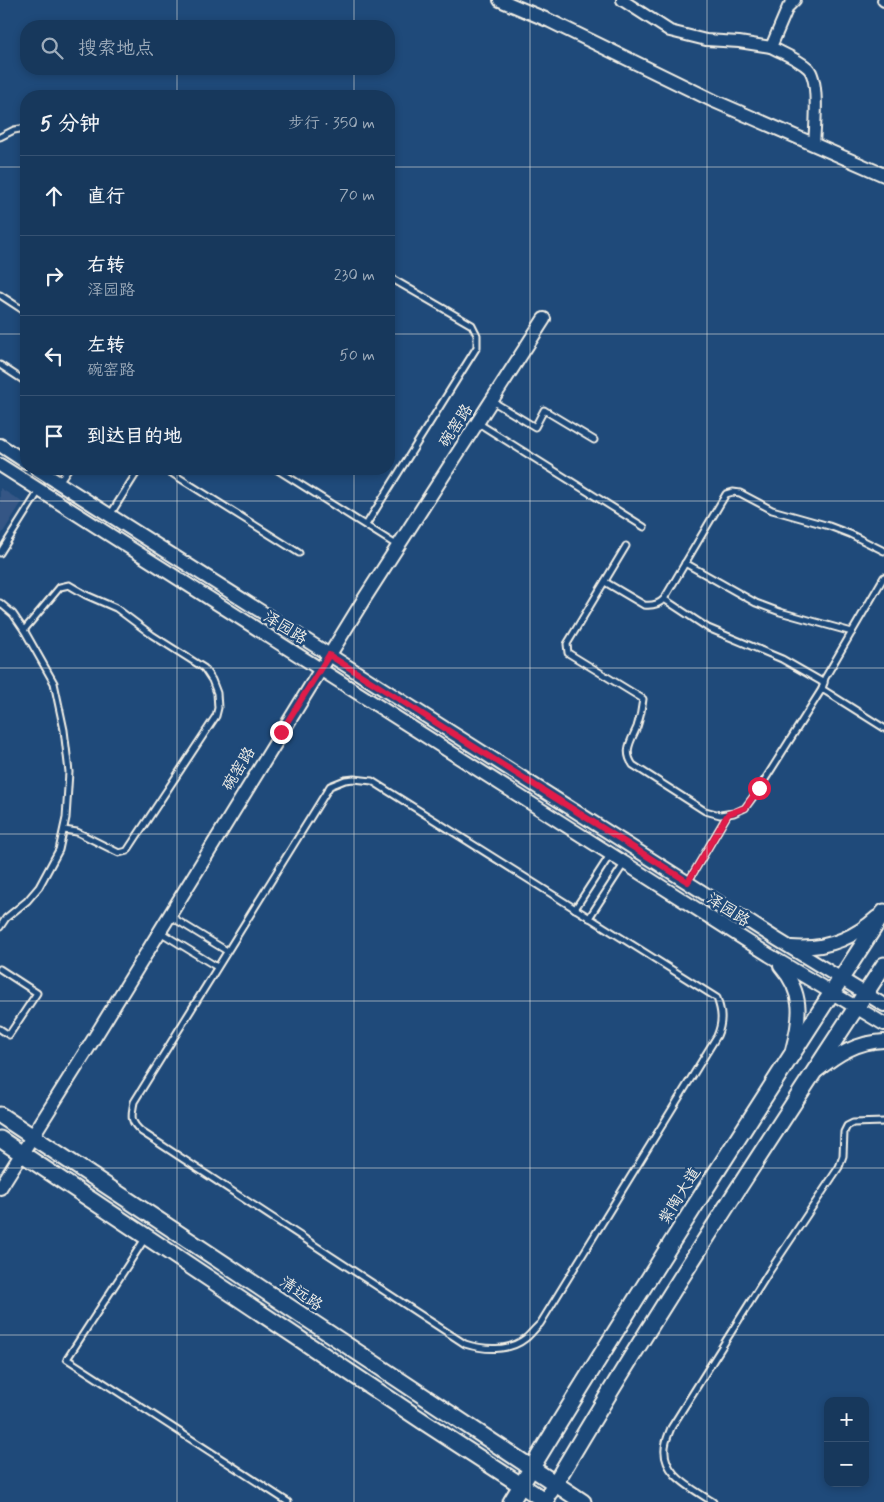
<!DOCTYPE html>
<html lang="zh">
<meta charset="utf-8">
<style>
:root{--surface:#17385c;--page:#244365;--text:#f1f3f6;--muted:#9eacbb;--line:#365272}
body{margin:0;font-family:Mynerve,"LXGW WenKai TC",sans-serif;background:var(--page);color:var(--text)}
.controls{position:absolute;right:15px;bottom:15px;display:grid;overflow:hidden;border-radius:10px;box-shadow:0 2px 8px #0003}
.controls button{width:45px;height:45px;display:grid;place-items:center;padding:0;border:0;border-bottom:1px solid var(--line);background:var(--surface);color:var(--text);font:25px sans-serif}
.stop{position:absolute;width:15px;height:15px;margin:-11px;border:4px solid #e11d48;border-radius:50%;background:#fff}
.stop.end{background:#e11d48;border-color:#fff;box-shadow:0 1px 5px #0008}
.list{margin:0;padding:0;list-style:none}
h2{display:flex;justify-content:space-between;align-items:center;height:65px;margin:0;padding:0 20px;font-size:21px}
h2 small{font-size:16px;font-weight:400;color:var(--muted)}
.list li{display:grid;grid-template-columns:32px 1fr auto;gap:15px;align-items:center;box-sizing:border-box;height:80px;padding:0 20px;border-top:1px solid var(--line)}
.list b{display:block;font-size:19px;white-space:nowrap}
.list p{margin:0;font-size:16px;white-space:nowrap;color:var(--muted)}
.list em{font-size:16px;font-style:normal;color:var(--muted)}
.icon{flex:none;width:28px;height:28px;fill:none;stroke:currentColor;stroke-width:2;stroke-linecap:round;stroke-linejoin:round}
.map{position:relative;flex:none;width:884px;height:1502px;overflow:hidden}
.search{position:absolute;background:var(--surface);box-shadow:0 2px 8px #0003;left:20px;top:20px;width:375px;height:55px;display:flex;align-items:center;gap:12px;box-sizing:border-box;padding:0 18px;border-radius:20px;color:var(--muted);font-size:19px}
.panel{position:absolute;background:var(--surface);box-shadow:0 2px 8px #0003;left:20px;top:90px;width:375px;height:385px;border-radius:20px}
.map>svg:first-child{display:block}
.built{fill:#355785}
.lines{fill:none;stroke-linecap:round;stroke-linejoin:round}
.service-casing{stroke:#f4f1e8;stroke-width:9}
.minor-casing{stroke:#f4f1e8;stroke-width:14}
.tertiary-casing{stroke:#f4f1e8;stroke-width:16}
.secondary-casing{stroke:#f4f1e8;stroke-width:19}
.service{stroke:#1f4a7a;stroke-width:5}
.minor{stroke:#1f4a7a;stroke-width:10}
.tertiary{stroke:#1f4a7a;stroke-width:12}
.secondary{stroke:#1f4a7a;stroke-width:15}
.route{stroke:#e11d48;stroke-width:6}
.grid{fill:none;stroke:#f4f1e8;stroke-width:1;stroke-opacity:0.55}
.labels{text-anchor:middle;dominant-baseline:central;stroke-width:5;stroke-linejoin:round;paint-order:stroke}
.street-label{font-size:16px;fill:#f4f1e8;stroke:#1f4a7a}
</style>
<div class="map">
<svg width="884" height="1502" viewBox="0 0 884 1502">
<rect width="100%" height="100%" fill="#1f4a7a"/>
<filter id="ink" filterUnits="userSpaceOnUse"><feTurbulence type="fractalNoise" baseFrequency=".02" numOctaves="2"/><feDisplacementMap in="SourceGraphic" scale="10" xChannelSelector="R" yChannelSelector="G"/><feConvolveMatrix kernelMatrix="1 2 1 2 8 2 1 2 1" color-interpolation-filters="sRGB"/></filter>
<g filter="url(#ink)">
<!-- built -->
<polygon class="built" points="0,488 22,502 0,537"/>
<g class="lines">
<defs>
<g id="service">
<polyline points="0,137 14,130 26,128"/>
<polyline points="0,295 26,312"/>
<polyline points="0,365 26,382"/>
<polyline points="492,401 535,427 544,410 594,440"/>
<polyline points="478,423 644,527"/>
<polyline points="165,469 299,553"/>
<polyline points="276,469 398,546"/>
<polyline points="59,482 68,469"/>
<polyline points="110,515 139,469"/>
<polyline points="366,525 477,347 477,335 472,325 389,277"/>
<path d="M626,546l-59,98 1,9 75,46c-1,9 -3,19 -6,28 -6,14 -14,24 -4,38l72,46 15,4 14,-2 11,-5 14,-19 63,-100 3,-11 59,-101"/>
<polyline points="0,553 39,491"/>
<polyline points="685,563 756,603 780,612 852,632"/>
<path d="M605,582l39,23c8,1 14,0 20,-6l62,-105 7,-2 7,1 32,17 57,16 21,8 34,17"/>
<polyline points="664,599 708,628 782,659 824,683"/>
<polyline points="0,603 13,614 24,630 54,683 64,730 69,772 66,818 59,850 39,887 27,901 6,918 0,927"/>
<polyline points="24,630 60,587 69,585 86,595 116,608 152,635 204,668 212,680 217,693 218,708 216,716 127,851 119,853 77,832 64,830"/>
<polyline points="822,689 884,728"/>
<path d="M354,779l18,2 345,217c5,14 6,24 0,38l-177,288c-5,4 -9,10 -14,14 -17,14 -42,12 -61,6l-323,-212c-12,-10 -11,-15 -8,-30l196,-316 15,-6z"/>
<polyline points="688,882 728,814"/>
<polyline points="575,909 610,855"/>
<polyline points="170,916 227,951"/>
<polyline points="589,918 624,864"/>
<polyline points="160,932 217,967"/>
<polyline points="0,969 37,993 9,1035 0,1029"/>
<polyline points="146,1237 67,1359 288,1502"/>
<path d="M713,1502c-21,-14 -55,-29 -47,-60 1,-4 3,-9 5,-14l98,-156 70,-105 4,-11 1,-24 3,-6 6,-3 31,-1"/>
</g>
<g id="minor">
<polyline points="622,0 670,31 706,40 739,42 771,47"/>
<path d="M795,0l-7,7 -17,40c11,6 27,12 37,21 12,12 7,59 6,76"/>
<polyline points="883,0 884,1"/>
</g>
<g id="tertiary">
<polyline points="500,0 550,21 714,101 884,175"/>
<polyline points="0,445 26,462"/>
<polyline points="0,465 769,955 884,1024"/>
<polyline points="37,469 778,940 884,1005"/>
<path d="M791,947c33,3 62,-8 86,-30"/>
<path d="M780,966c24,27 21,51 12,84"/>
<path d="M817,1071c21,-17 40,-29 67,-30"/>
<polyline points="0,1188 90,1045 364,599 544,319"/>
</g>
<g id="secondary">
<polyline points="0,1115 583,1502"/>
<polyline points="0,1139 424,1422 547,1502"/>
<path d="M550,1492c105,-179 220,-353 334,-527"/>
<path d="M511,1502c120,-199 246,-394 373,-590"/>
</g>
</defs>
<!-- service casing -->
<use href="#service" class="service-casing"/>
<!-- minor casing -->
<use href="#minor" class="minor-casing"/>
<!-- tertiary casing -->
<use href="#tertiary" class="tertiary-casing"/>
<!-- secondary casing -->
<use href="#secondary" class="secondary-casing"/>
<!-- service -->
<use href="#service" class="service"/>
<!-- minor -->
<use href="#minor" class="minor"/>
<!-- tertiary -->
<use href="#tertiary" class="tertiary"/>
<!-- secondary -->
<use href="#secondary" class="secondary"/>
</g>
</g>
<g class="lines" filter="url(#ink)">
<!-- route -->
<polyline class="route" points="281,732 329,655 688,882 728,814 745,808 759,788"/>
</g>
<!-- grid -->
<path class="grid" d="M177,0v26M354,0v26M530,0v1502M707,0v1502M177,69v27M354,69v27M0,167h26M389,167h495M0,334h26M389,334h495M177,469v1033M354,469v1033M0,501h884M0,668h884M0,834h884M0,1001h884M0,1168h884M0,1335h884"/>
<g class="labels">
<!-- street labels -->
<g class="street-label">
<text transform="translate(456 426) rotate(-57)">碗窑路</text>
<text transform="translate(285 628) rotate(32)">泽园路</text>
<text transform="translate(239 769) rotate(-59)">碗窑路</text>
<text transform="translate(728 910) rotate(33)">泽园路</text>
<text transform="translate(680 1196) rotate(-58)">紫陶大道</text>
<text transform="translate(301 1294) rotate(34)">清远路</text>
</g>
</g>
</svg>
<div class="controls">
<button>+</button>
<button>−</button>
</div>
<div class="stop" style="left:759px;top:788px"></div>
<div class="stop end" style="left:281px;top:732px"></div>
<div class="search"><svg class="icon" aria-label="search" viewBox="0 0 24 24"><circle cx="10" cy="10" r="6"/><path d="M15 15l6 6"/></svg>搜索地点</div>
<section class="panel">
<h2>5 分钟<small>步行 · 350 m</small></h2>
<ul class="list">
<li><svg class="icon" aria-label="ahead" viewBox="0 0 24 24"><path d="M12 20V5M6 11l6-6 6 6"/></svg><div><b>直行</b></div><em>70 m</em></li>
<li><svg class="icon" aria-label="right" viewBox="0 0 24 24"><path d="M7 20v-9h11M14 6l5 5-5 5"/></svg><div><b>右转</b><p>泽园路</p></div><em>230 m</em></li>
<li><svg class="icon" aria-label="left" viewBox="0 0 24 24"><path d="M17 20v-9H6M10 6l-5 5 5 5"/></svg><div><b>左转</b><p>碗窑路</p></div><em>50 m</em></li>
<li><svg class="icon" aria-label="arrive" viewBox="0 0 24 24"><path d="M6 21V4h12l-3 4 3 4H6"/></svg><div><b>到达目的地</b></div></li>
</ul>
</section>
</div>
